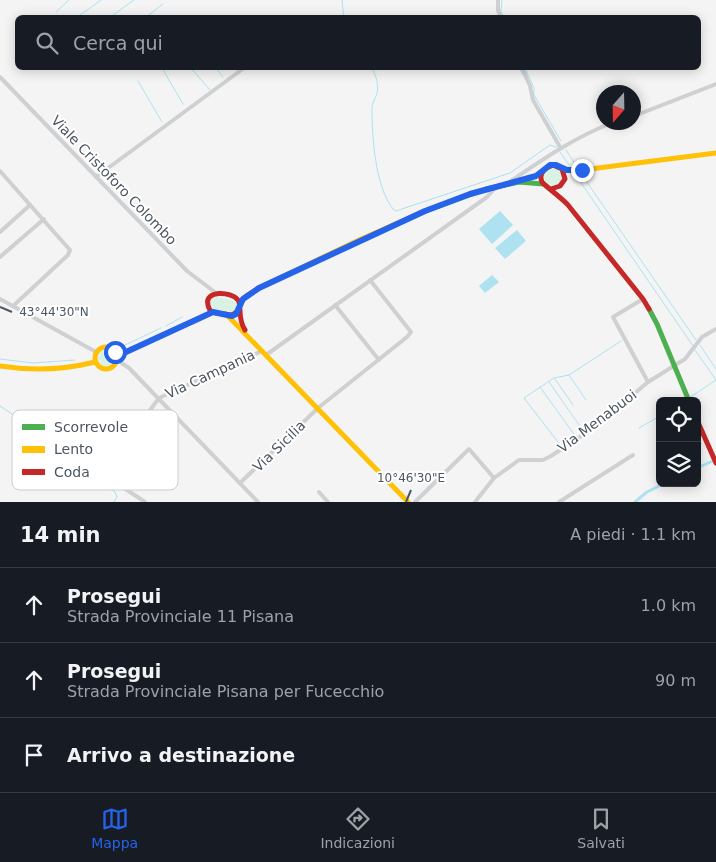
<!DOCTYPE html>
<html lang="it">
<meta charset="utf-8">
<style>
:root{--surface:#171b24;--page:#20242c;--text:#f1f3f6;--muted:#9ea1a6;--line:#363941;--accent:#2563eb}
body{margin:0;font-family:"DejaVu Sans",sans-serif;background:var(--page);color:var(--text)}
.controls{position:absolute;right:15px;bottom:15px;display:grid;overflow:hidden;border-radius:8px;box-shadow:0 2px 12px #0003}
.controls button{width:45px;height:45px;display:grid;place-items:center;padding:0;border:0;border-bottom:1px solid var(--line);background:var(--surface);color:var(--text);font:25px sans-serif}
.compass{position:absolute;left:596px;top:85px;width:45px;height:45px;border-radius:50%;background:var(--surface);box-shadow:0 2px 12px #0003;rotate:200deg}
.stop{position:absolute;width:15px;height:15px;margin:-11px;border:4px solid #2563eb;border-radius:50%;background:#fff}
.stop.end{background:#2563eb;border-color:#fff;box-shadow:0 1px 5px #0008}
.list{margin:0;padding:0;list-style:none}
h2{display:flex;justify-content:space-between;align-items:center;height:65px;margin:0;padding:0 20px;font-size:21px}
h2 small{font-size:16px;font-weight:400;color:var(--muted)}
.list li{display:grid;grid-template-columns:32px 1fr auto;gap:15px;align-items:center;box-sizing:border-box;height:75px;padding:0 20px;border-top:1px solid var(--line)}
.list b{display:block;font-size:19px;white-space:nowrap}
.list p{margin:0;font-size:16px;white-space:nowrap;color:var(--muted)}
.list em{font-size:16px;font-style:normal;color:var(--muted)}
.icon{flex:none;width:28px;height:28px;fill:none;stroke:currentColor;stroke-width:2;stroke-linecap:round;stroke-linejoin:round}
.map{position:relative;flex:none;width:716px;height:502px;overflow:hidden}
.search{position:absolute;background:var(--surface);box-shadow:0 2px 12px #0003;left:15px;right:15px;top:15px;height:55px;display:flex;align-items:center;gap:12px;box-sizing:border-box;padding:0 18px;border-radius:8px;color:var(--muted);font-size:19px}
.sheet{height:290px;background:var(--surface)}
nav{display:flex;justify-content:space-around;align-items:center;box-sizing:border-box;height:70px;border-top:1px solid var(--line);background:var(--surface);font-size:14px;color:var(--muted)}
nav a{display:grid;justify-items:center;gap:2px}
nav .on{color:var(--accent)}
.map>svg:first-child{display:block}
.green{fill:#d9f2e3}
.water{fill:#aee2f0}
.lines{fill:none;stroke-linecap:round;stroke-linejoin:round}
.stream{stroke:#aee2f0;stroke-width:1}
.canal{stroke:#aee2f0;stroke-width:3}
.street{stroke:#ced0d2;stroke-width:4}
.fast{stroke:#4caf50;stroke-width:5}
.slow{stroke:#ffc107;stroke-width:5}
.jam{stroke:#c62828;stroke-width:5}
.route{stroke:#2563eb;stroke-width:6}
.ticks{fill:none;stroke:#4a5661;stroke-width:2}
.labels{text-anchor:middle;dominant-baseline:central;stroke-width:4;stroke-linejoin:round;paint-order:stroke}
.street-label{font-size:14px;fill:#4a5661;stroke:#fff}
.key{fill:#fff;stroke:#c9ccd0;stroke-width:1}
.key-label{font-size:14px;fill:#4a5661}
.ticks-label{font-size:12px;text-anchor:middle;fill:#4a5661;stroke:#fff;stroke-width:4;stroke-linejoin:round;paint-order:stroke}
</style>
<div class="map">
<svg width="716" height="502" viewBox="0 0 716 502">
<rect width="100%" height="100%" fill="#f4f4f4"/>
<!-- green -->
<g class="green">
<circle cx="553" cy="177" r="9"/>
<polygon points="216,297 233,300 237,304 235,309 232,312 214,309 210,303 212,299"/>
<circle cx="106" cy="358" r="8"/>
</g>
<!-- water -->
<g class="water">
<polygon points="500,211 513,225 492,244 479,229"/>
<polygon points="517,230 526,241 505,259 495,248"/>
<polygon points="492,275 499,282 485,293 479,286"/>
</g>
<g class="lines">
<!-- stream -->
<g class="stream">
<polyline points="342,0 344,18"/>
<polyline points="502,0 501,11 504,18"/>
<polyline points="56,12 69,0"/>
<polyline points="76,18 101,0"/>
<polyline points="109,18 134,0"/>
<polyline points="145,18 163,4"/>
<polyline points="162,68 183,104"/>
<polyline points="191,68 210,90"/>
<polyline points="216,68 223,77"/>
<polyline points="239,68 240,69"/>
<path d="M372,68c4,8 7,16 5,26 -2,5 -5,9 -5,14 0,29 3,78 21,101l3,2 114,-38 40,-28 6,2"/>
<polyline points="519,68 523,75"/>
<polyline points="525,68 534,88 534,95 561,141"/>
<polyline points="138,81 162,122"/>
<polyline points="566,150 575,164"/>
<polyline points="560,152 569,165"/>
<polyline points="582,175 696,340"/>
<polyline points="577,177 693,346"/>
<polyline points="166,326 182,317"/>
<polyline points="700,345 716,369"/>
<polyline points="119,348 161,328"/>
<polyline points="0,359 33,363 75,360"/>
<polyline points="569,375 586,400"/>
<polyline points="555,379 573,405"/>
<polyline points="549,382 584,432"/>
<polyline points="540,387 576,437"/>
<polyline points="689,398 716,380 695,350"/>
<polyline points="0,406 53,441"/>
<polyline points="639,428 660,416"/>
<polyline points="57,443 66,451 63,458 115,492 117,497 114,502"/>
<polyline points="561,446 524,398 554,378 569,375 621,341"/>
</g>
<!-- canal -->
<g class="canal">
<polyline points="697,468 715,460"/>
<polyline points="635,502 647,492 665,483"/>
</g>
<!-- street -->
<g class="street">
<polyline points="498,0 498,10 501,18"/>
<polyline points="522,68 530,86 533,100 560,147"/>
<polyline points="0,77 187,271 216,293"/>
<polyline points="634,116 716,84"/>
<polyline points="0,171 70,250 68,255 13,306"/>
<polyline points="96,177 244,68"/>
<path d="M508,183c35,-24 67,-46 106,-61"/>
<polyline points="0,232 30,205"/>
<polyline points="0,257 44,219"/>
<polyline points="0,299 96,352"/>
<polyline points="643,299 613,317 648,382"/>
<polyline points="335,305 379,360"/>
<polyline points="266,355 487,197 496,187"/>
<polyline points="117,360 129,368 258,502"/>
<polyline points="74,455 145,502"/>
<polyline points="103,474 159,398 262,351"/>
<polyline points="240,483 318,408 407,337 411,332 370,280"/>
<polyline points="319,492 328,502"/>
<polyline points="415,502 469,449 494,478"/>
<polyline points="475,502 494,478 519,460 543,460 551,456 595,427 648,382 685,359 702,337 716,329"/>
<polyline points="559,502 633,455"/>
</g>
<!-- fast -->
<g class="fast">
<polyline points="423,212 486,189 519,182 543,184"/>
<polyline points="649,309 657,324 689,401"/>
</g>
<!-- slow -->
<g class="slow">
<polyline points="562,169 572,171 582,170 716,153"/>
<polyline points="240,303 246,296 259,288 359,240 423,212"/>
<polyline points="226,314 408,502"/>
<circle cx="106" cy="358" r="11"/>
<polyline points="116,354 126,352 213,312"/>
<path d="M0,366c32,5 63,4 95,-4"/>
</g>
<!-- jam -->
<g class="jam">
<path d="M551,189l9,-3 5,-7 -3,-10 -9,-4c-7,2 -15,8 -11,17 2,3 21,17 26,23 25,31 50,63 75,94l6,10"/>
<path d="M238,311l-6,4c-6,-1 -14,-1 -20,-3 -3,-2 -3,-3 -4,-7 -4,-15 23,-14 30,-5 4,5 -1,18 7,30"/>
<polyline points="697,420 716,463"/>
</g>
</g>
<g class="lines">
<!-- route -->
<polyline class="route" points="115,352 116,354 126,352 213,312 232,316 236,314 243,299 259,288 425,211 470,194 536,176 550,165 556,165 567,170 582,170"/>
</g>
<!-- ticks -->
<path class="ticks" d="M0,307l12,5M406,502l5,-12"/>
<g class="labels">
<!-- street labels -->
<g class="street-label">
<text transform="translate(114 180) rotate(46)">Viale Cristoforo Colombo</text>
<text transform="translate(210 374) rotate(-25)">Via Campania</text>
<text transform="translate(597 421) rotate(-37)">Via Menabuoi</text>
<text transform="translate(279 446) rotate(-44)">Via Sicilia</text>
</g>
</g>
<!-- legend -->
<rect x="12" y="410" width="166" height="80" rx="8" class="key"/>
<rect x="22" y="424" width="23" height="6" fill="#4caf50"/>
<rect x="22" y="446" width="23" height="7" fill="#ffc107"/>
<rect x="22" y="469" width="23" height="6" fill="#c62828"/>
<g class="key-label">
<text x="54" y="432">Scorrevole</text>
<text x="54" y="454">Lento</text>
<text x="54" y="477">Coda</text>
</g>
<g class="ticks-label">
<text x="54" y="316">43°44'30"N</text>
<text x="411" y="482">10°46'30"E</text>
</g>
</svg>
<div class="controls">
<button><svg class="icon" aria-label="locate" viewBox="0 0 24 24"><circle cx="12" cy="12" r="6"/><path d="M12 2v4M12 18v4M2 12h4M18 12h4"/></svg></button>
<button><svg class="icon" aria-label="layers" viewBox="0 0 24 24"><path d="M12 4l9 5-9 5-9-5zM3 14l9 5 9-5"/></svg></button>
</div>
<svg class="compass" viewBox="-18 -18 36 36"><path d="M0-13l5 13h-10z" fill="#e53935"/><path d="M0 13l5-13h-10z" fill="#9ea1a6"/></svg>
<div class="stop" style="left:115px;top:352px"></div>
<div class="stop end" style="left:582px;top:170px"></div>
<div class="search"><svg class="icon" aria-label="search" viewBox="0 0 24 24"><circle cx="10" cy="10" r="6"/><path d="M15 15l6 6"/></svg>Cerca qui</div>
</div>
<section class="sheet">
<h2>14 min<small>A piedi · 1.1 km</small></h2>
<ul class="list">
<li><svg class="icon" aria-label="ahead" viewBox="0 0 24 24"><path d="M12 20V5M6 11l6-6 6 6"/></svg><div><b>Prosegui</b><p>Strada Provinciale 11 Pisana</p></div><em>1.0 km</em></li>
<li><svg class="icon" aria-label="ahead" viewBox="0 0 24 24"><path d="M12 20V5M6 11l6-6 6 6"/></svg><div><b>Prosegui</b><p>Strada Provinciale Pisana per Fucecchio</p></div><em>90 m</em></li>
<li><svg class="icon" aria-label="arrive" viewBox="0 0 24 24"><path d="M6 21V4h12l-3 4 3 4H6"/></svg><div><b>Arrivo a destinazione</b></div></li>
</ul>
</section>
<nav>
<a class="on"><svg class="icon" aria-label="map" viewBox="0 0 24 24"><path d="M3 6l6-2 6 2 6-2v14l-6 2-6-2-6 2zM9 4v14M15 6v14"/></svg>Mappa</a>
<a><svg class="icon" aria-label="directions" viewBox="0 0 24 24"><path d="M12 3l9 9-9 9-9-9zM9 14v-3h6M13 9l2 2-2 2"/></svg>Indicazioni</a>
<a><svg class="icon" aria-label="saved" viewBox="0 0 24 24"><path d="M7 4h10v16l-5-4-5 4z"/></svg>Salvati</a>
</nav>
